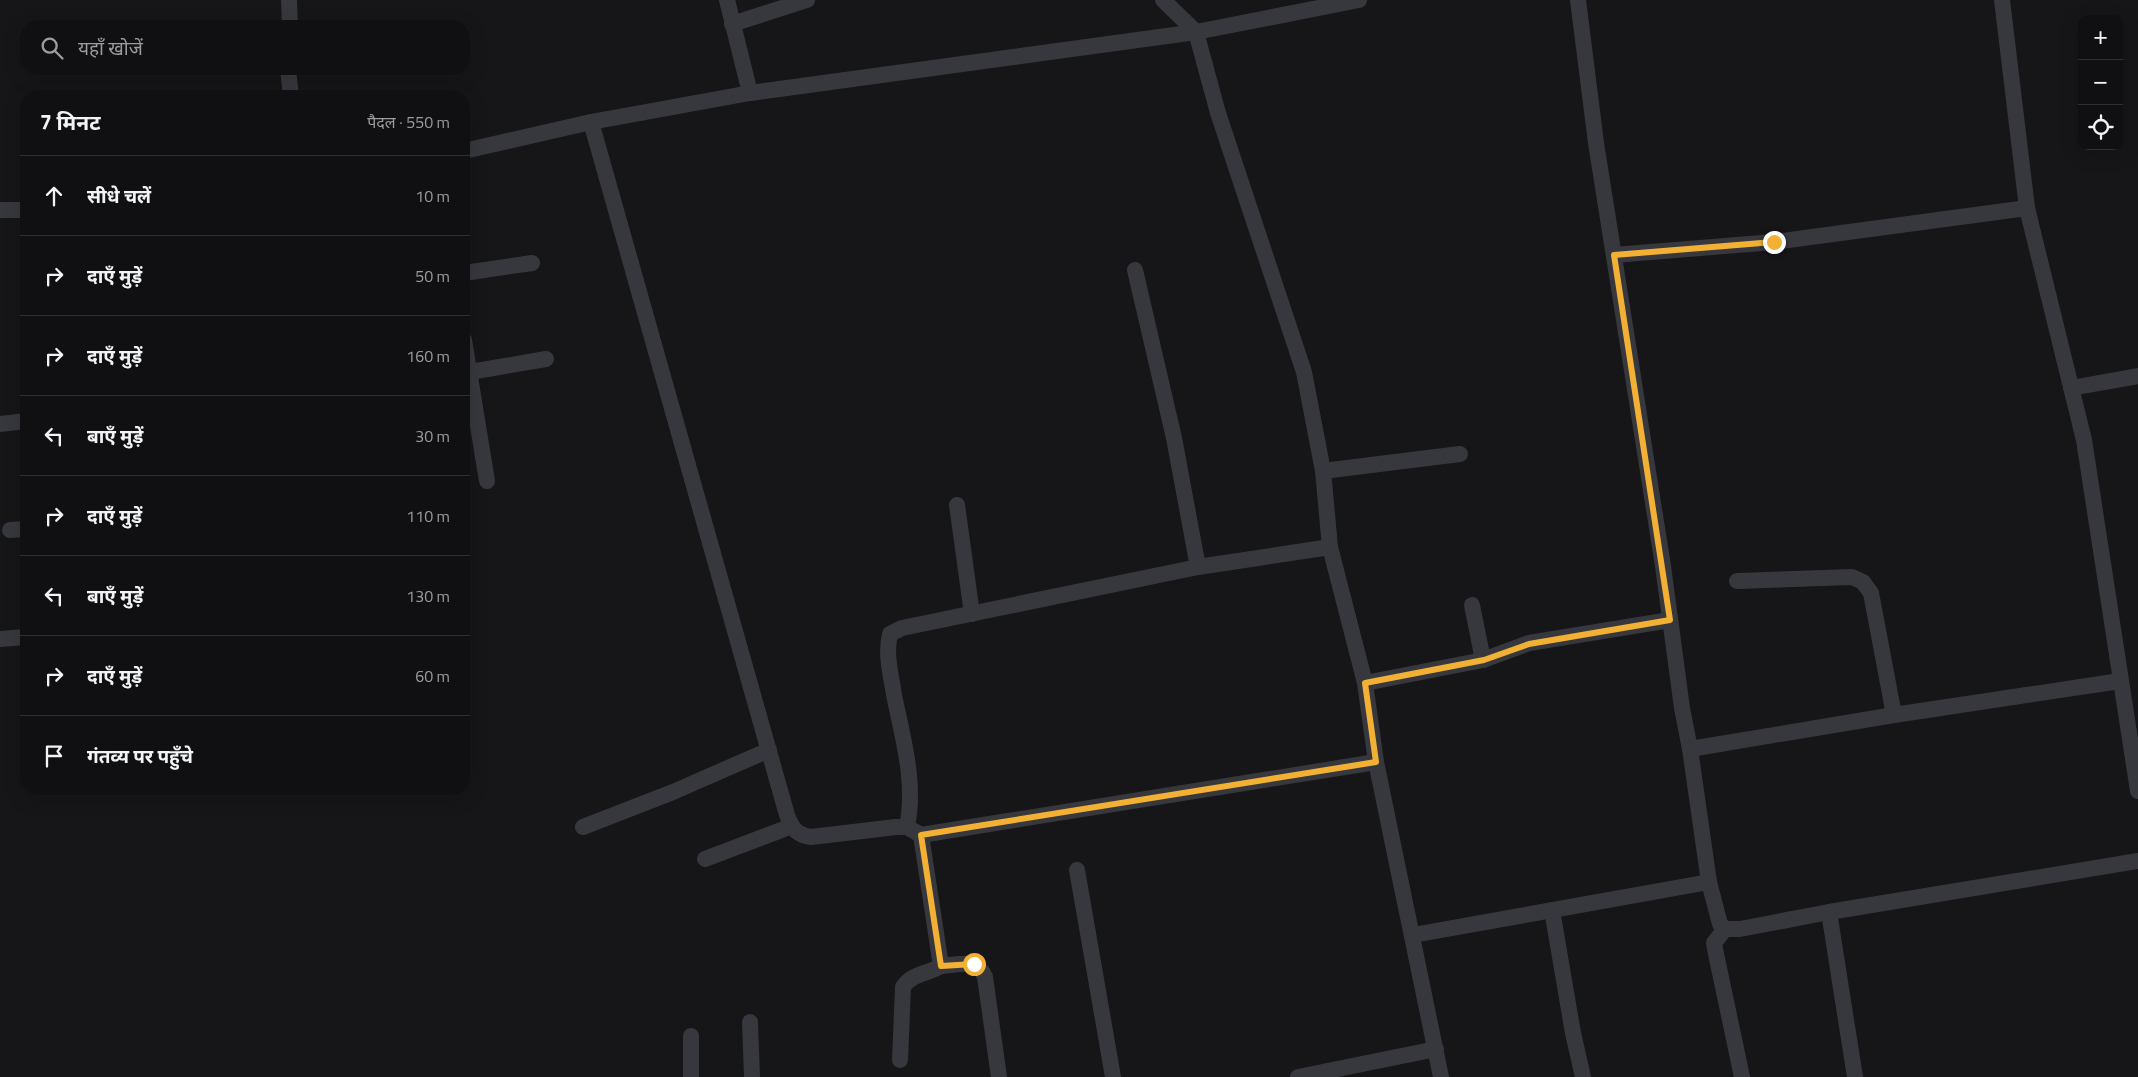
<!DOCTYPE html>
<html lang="hi">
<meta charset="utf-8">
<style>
:root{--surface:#101012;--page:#19191b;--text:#f1f3f6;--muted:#9c9d9f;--line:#303032}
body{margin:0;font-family:"Titillium Web","Noto Sans Devanagari",sans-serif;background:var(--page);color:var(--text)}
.controls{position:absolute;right:15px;top:15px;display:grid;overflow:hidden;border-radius:10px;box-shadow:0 5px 20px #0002}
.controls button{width:45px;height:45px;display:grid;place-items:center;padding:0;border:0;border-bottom:1px solid var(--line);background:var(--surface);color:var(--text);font:25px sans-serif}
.stop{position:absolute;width:15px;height:15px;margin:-11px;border:4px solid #f2b134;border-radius:50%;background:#fff}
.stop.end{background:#f2b134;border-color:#fff;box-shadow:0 1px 5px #0008}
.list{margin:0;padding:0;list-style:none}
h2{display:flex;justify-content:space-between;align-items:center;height:65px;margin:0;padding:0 20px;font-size:21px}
h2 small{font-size:16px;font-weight:400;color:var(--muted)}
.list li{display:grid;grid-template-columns:32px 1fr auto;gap:15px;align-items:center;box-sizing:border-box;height:80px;padding:0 20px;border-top:1px solid var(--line)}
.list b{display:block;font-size:19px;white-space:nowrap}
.list em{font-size:16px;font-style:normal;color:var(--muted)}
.icon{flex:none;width:28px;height:28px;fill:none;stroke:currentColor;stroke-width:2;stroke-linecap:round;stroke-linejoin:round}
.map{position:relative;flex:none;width:2138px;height:1077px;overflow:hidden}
.search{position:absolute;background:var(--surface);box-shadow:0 5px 20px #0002;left:20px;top:20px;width:450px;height:55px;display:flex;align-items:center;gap:12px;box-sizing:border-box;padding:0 18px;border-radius:20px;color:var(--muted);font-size:19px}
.panel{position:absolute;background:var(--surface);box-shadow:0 5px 20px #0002;left:20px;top:90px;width:450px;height:705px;border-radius:20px}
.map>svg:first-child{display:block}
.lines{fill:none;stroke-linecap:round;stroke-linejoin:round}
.minor{stroke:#37383d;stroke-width:16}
.route{stroke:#f2b134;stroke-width:6}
</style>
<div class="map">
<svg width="2138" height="1077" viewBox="0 0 2138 1077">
<rect width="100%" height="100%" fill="#161618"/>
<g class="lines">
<!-- minor -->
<g class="minor">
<polyline points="289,0 290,26"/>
<polyline points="727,0 750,93"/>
<polyline points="1163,0 1196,32 1218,113 1304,372 1323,471 1330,547 1365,683 1376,762 1441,1077"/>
<polyline points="1578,0 1596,143 1663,566 1682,708 1690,749 1709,882 1720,924 1725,929 1740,929 1829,912 2138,861"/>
<polyline points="2002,0 2027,208 2084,440 2138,791"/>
<polyline points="732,24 807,0"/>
<polyline points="288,69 291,96"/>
<path d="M591,122l196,693c5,13 9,20 24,22l85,-10h11l14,8 455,-73"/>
<polyline points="464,151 591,122 750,93 1196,32 1359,0"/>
<polyline points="0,210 26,210"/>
<polyline points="1614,255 1774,242 2027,208"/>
<polyline points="1135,270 1174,438 1198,567"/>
<polyline points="464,273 532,263"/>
<polyline points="464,340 487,481"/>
<polyline points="470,372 546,359"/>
<polyline points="2071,388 2138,376"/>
<polyline points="0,424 26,421"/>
<polyline points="1323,471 1460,454"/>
<polyline points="957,505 972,614"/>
<polyline points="10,530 26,529"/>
<polyline points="1737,581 1852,577 1863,582 1871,593 1894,715"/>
<polyline points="1472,605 1483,660"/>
<polyline points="0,639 26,637"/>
<polyline points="1365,683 1483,660 1529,643 1670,620"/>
<polyline points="1690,749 1894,715 2120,681"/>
<polyline points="583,827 673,792 769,750"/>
<path d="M907,827c9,-45 -4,-88 -13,-132 -3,-21 -9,-40 -4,-61l12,-6 296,-61 132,-20"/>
<polyline points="705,859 792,826"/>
<polyline points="1077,870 1113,1077"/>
<polyline points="1552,910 1573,1033 1583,1077"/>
<polyline points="1829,912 1855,1077"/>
<polyline points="1725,929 1714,943 1715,949 1742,1077"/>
<polyline points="1413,935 1709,882"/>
<path d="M941,966c18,-1 36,-9 44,11l14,100"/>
<polyline points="750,1022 752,1077"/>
<path d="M900,1060l3,-73c9,-14 25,-13 38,-21l-20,-131"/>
<polyline points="691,1077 691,1036"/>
<polyline points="1298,1077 1436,1049"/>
</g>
</g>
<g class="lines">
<!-- route -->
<polyline class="route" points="974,964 941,966 921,835 1376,762 1365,683 1484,660 1529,644 1670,620 1614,255 1774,242"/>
</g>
</svg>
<div class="controls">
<button>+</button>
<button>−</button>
<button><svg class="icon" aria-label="locate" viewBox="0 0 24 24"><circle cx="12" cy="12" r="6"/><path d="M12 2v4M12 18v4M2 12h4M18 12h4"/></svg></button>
</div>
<div class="stop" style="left:974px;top:964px"></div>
<div class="stop end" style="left:1774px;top:242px"></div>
<div class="search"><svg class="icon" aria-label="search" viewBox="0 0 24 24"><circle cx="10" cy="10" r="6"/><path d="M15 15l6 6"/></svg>यहाँ खोजें</div>
<section class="panel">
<h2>7 मिनट<small>पैदल · 550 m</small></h2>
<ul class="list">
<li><svg class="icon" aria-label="ahead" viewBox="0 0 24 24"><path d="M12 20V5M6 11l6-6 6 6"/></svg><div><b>सीधे चलें</b></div><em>10 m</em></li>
<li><svg class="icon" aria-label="right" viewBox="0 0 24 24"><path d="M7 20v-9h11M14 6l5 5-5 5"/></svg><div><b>दाएँ मुड़ें</b></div><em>50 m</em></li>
<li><svg class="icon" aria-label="right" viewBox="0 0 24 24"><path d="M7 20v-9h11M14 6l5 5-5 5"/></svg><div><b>दाएँ मुड़ें</b></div><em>160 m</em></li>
<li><svg class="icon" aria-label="left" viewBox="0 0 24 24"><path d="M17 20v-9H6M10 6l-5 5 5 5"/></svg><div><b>बाएँ मुड़ें</b></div><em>30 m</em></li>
<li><svg class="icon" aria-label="right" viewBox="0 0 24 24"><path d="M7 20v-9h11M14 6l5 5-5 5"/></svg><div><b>दाएँ मुड़ें</b></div><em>110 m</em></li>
<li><svg class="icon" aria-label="left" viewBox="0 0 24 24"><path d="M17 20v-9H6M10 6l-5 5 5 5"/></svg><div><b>बाएँ मुड़ें</b></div><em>130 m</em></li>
<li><svg class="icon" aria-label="right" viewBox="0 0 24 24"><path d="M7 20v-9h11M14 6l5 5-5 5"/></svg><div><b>दाएँ मुड़ें</b></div><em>60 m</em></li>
<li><svg class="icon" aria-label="arrive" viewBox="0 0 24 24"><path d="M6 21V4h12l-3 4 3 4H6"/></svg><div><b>गंतव्य पर पहुँचे</b></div></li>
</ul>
</section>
</div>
